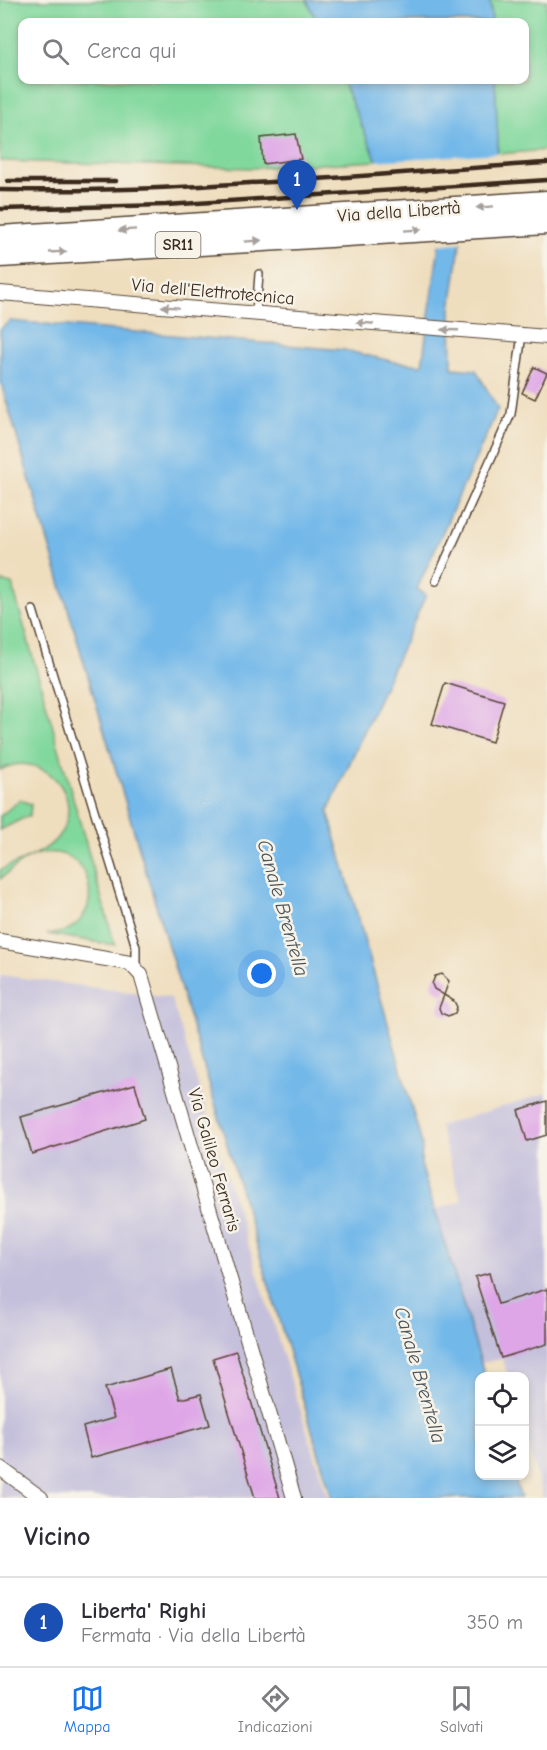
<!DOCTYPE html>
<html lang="it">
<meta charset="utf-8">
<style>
:root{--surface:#fff;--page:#f2f2f3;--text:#2b2b33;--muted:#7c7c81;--line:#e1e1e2;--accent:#1a73e8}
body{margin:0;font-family:"Comic Neue",sans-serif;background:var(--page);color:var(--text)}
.controls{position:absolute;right:18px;bottom:18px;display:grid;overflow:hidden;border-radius:12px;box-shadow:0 3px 9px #0003}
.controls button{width:54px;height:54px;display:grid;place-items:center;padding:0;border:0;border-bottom:2px solid var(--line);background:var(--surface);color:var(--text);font:30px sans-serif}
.you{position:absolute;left:262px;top:974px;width:21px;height:21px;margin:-15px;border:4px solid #fff;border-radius:50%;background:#1a73e8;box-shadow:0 0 0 9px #1a73e833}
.badge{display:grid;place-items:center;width:39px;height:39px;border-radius:50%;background:var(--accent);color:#fff;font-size:20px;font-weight:700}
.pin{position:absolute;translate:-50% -50px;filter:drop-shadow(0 2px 3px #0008)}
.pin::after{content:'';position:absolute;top:32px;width:21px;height:18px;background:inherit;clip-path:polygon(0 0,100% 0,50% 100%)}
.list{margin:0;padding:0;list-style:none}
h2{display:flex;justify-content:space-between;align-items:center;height:78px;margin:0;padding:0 24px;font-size:26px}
h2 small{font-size:20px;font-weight:400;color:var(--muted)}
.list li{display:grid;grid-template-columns:39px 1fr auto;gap:18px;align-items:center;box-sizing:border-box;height:90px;padding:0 24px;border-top:2px solid var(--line)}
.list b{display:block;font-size:22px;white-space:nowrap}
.list p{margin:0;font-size:20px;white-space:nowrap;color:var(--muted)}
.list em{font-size:20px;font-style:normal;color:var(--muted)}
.icon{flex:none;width:33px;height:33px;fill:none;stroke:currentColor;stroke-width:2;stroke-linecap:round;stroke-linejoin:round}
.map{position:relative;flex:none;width:547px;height:1498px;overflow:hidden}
.search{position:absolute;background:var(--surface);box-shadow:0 3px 9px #0003;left:18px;right:18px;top:18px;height:66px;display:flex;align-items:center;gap:15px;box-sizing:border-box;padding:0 21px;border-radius:12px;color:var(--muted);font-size:22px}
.sheet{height:168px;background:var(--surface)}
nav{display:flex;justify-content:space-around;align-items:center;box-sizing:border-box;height:84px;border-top:2px solid var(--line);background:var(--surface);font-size:16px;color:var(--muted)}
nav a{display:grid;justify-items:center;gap:3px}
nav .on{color:var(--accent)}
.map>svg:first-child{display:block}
.industrial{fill:#c4c0db}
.green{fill:#81d89d;stroke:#5e815e;stroke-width:1.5}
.water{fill:#72b8e9;stroke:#567184;stroke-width:1.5}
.pier{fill:#efdebe}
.building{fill:#dea5e7}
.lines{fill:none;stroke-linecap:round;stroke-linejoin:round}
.lane-casing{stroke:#564536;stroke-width:10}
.street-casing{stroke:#564536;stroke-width:16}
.highway-casing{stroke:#564536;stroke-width:27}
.lane{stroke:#fff;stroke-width:7}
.street{stroke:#fff;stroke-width:14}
.highway{stroke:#fff;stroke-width:24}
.rail{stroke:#3b2a1e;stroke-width:4.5}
.oneway{fill:#a79f9a}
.labels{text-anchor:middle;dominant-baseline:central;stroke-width:5;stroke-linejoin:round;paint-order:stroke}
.shield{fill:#f7f3e8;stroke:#73665b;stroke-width:1.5}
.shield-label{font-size:16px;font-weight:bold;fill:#3b2a1e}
.street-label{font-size:18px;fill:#3b2a1e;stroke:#f7f3e8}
.water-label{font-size:20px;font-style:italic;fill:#4c555b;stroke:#f7f3e8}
</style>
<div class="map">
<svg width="547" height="1498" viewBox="0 0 547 1498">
<rect width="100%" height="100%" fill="#f7f3e8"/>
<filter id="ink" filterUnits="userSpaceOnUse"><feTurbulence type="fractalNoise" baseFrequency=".0167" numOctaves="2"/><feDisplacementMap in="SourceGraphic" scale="12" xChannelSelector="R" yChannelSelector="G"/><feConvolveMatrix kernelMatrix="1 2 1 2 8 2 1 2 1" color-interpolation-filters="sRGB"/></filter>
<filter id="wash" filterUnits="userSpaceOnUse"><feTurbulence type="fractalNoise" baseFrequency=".008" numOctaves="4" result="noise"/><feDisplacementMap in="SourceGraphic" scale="24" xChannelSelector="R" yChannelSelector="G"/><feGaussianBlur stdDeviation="1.35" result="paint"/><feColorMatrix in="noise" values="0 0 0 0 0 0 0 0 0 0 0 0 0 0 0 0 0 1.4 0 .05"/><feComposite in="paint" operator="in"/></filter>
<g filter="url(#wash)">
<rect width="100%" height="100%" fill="#efdebe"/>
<!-- industrial -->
<g class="industrial">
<polygon points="0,975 171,998 328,1498 0,1498"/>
<polygon points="547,1093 547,1498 543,1498 525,1433 524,1376 508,1376 502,1359 481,1363 435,1210 462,1201 439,1126"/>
</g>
<!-- green -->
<g class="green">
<polygon points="0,0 307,0 317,22 22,22 22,80 342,80 377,161 252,168 0,161"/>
<polygon points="490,0 547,0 547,150 498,154 495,80 524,80 524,22 492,22"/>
<path d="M0,581l12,3 103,361 -68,-11c64,-1 51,-94 -8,-80 -14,3 -27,16 -39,25v-9c19,-9 44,-16 57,-32 33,-39 -14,-91 -57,-68z"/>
<polygon points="20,800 31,804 30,815 0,830 0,816"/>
</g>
<!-- water -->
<g class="water">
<polygon points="307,0 490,0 492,22 317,22"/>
<polygon points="342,80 495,80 498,141 496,199 460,245 451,309 452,368 476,370 498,409 417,589 426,595 328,811 422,1144 421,1165 485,1376 480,1376 480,1476 514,1476 521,1498 332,1498 0,380 0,329 10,321 344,350 395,362 422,365 440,237 377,161"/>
</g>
<!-- pier -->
<polygon class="pier" points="501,153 499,200 466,242 436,245 437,238 398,208 389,197 373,161"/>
<g id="blocks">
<!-- building -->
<g class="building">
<polygon points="296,134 301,159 263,164 261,138"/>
<polygon points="534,367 547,373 535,399 522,393"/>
<polygon points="445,683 504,701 492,742 432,724"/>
<polygon points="442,974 449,981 444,995 434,989 432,984 435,976"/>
<polygon points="444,995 454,1001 457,1007 455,1013 448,1016 441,1013 439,1008"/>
<polygon points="135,1084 145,1119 32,1154 21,1117"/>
<polygon points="547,1101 547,1135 527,1141 518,1110"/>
<polygon points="489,1273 498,1304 547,1289 547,1344 501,1358 475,1277"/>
<polygon points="236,1351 280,1498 255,1498 221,1386 213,1358"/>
<polygon points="171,1369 180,1399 201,1394 210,1425 91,1458 83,1427 114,1418 105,1388"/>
</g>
</g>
</g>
<g filter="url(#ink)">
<use href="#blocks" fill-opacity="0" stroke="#564536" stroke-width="1.5"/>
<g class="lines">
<defs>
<g id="lane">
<polyline points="256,314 259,274"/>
<polyline points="436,581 511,414 522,334"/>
<polyline points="33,610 136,947 136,967"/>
</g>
<g id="street">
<polyline points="0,293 547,337"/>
<polyline points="0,941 130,963 141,975 294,1498"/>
<polyline points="0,1468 41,1498"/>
</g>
<g id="highway">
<polyline points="0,238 547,203"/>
<polyline points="0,255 547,222"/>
</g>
</defs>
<!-- lane casing -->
<use href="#lane" class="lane-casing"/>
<!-- street casing -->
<use href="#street" class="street-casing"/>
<!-- highway casing -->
<use href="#highway" class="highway-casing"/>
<!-- lane -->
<use href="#lane" class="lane"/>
<!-- street -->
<use href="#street" class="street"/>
<!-- highway -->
<use href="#highway" class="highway"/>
<!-- rail -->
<g class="rail">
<polyline points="8,181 116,181"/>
<path d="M0,190c183,3 365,-16 547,-27"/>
<polyline points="0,209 166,205 547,180"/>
</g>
</g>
<!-- one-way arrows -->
<defs><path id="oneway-solid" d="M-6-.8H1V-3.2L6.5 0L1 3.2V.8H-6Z" transform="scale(1.5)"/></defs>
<g class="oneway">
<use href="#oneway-solid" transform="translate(485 207) rotate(176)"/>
<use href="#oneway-solid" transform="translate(127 230) rotate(176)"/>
<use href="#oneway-solid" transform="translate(413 230) rotate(-4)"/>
<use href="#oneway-solid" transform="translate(253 241) rotate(-4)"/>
<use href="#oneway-solid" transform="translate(58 252) rotate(-3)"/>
<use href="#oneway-solid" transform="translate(170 307) rotate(-176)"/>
<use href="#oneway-solid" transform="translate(365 323) rotate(-175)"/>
<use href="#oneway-solid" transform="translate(450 330) rotate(-178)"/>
</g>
</g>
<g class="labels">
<!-- shield labels -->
<rect class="shield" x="155.5" y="232" width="45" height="26" rx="4.5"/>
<g class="shield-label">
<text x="178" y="245">SR11</text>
</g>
<!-- street labels -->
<g class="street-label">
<text transform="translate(399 212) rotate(-4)">Via della Libertà</text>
<text transform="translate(213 292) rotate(5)">Via dell'Elettrotecnica</text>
<text transform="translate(214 1160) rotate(74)">Via Galileo Ferraris</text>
</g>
<!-- water labels -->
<g class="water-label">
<text transform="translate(283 908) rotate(74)">Canale Brentella</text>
<text transform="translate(420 1375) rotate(74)">Canale Brentella</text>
</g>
</g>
</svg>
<div class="controls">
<button><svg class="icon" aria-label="locate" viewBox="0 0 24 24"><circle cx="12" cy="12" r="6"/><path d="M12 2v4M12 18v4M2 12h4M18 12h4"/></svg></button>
<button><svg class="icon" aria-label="layers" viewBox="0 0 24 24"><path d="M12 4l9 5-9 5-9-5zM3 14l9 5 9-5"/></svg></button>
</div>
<div class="you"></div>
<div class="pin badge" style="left:297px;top:210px;background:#1a4fb4">1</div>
<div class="search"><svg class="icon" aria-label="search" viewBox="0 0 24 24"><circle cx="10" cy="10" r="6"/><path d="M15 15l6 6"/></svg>Cerca qui</div>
</div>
<section class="sheet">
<h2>Vicino<small></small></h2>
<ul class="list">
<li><span class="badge" style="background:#1a4fb4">1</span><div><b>Liberta' Righi</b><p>Fermata · Via della Libertà</p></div><em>350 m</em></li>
</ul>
</section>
<nav>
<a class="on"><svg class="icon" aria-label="map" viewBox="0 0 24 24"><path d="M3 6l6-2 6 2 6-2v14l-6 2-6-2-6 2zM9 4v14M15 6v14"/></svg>Mappa</a>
<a><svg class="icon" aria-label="directions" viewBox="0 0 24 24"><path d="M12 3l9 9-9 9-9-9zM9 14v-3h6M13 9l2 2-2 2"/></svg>Indicazioni</a>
<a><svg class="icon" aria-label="saved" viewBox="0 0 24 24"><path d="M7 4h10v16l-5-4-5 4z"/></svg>Salvati</a>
</nav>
